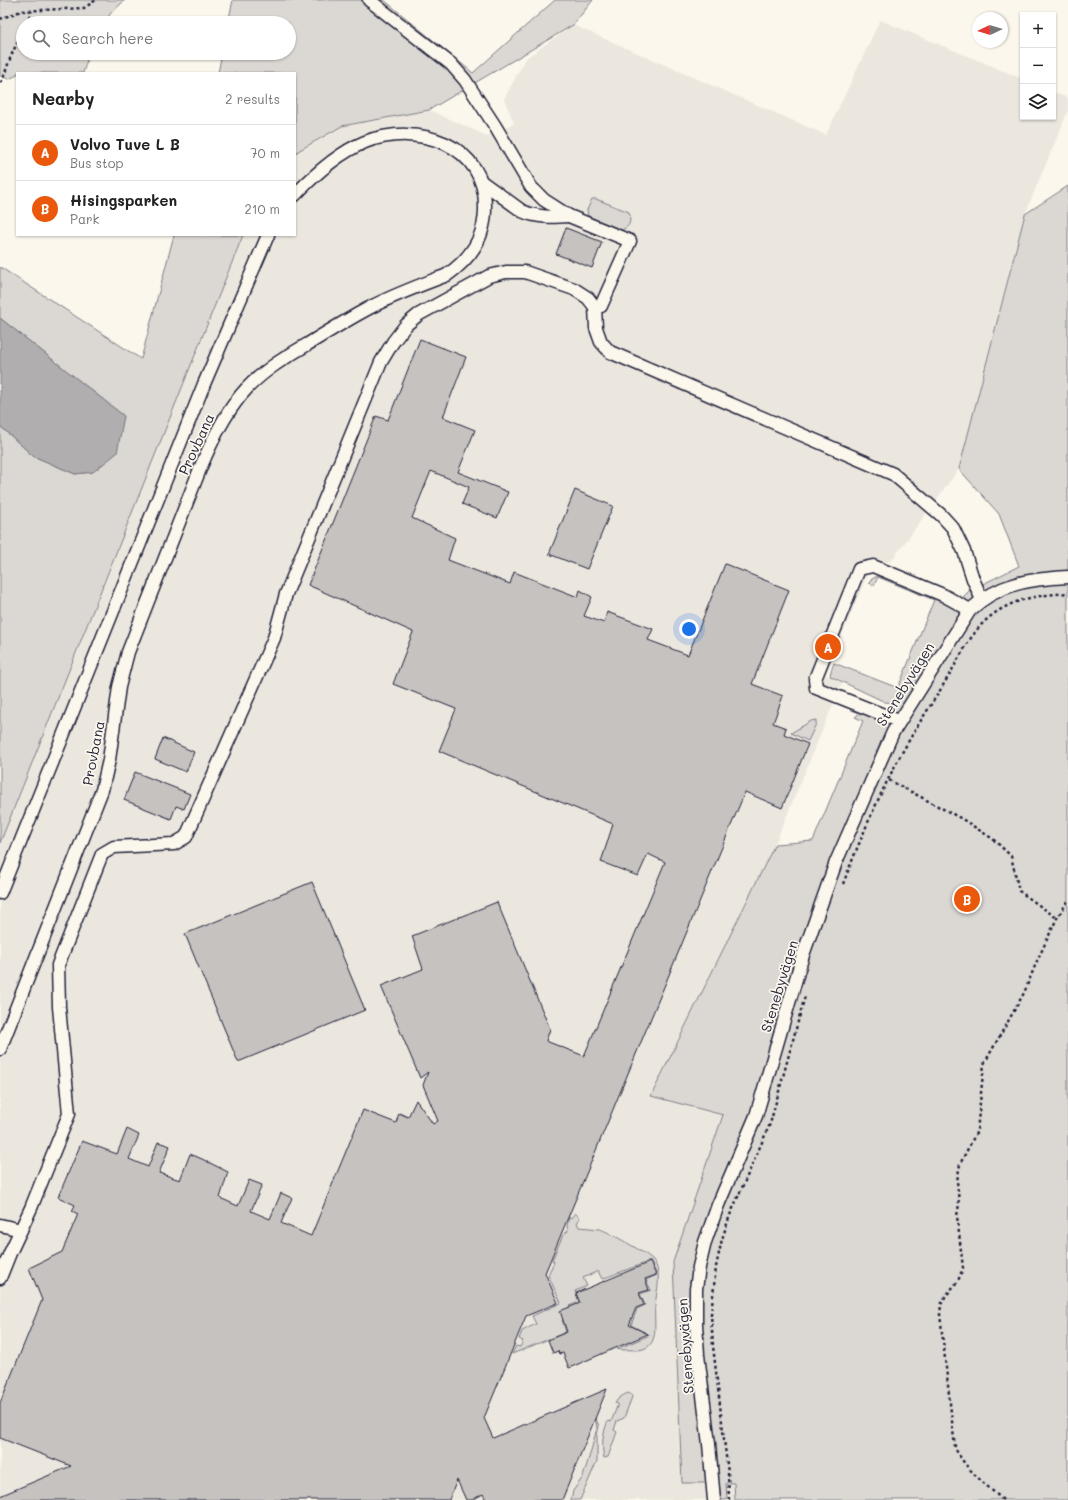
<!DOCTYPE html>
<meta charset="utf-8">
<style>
:root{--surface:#fff;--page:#f2f2f2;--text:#222;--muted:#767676;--line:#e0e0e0;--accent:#ea580c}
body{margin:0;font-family:Mali,sans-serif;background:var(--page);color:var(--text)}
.controls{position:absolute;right:12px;top:12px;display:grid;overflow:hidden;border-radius:0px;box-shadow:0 1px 3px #0004}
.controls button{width:36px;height:36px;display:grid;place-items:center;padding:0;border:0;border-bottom:1px solid var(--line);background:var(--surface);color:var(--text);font:20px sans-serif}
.compass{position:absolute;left:972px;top:12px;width:36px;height:36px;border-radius:50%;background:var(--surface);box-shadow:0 1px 3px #0004;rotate:266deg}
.you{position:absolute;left:689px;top:629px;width:14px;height:14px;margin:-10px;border:3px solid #fff;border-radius:50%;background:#1a73e8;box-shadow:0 0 0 6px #1a73e833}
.badge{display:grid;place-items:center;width:26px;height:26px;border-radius:50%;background:var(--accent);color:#fff;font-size:13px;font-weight:700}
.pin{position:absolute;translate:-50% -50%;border:2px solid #fff;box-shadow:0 1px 4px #0006}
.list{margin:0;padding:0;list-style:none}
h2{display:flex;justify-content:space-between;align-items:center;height:52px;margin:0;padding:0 16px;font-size:17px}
h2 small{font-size:13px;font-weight:400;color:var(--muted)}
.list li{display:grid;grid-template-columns:26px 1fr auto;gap:12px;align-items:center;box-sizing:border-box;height:56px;padding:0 16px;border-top:1px solid var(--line)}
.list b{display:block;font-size:15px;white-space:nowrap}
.list p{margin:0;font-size:13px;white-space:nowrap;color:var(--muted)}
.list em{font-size:13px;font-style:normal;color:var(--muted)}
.icon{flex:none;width:22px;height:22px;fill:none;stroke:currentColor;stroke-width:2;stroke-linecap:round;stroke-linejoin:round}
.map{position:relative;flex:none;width:1068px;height:1500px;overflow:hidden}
.search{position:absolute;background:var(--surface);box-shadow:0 1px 3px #0004;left:16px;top:16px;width:280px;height:44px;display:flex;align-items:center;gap:10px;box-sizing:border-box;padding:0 14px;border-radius:22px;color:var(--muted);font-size:15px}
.panel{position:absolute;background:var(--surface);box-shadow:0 1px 3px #0004;left:16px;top:72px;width:280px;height:164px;border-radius:0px}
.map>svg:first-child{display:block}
.built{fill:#ebe7df}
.green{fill:#dbd8d3;stroke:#7e7d87}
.water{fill:#b1aeb0;stroke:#787681}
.building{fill:#c6c2c0;stroke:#22223b}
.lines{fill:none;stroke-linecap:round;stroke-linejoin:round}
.minor-casing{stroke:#22223b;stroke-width:15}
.path{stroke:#22223b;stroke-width:2.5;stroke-dasharray:3 3;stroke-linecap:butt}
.minor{stroke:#fbf7ec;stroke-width:12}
.labels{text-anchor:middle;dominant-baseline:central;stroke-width:3.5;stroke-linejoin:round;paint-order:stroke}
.street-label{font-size:14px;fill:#22223b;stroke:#fbf7ec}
</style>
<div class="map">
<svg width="1068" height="1500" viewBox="0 0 1068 1500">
<rect width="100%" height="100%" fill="#fbf7ec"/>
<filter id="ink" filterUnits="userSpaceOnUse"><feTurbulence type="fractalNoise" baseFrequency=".025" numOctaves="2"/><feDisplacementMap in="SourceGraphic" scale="8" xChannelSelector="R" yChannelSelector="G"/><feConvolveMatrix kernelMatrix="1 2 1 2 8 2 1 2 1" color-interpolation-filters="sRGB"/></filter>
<g filter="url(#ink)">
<!-- built -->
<polygon class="built" points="880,20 1023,79 1023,117 1053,117 1053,92 1068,98 1068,111 1025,214 959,469 892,560 869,570 826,675 842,683 775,844 651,1095 723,1115 673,1262 855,1483 929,1500 0,1500 0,843 243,235 295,235 295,155 298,151 342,126 429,110 487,136 514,123 504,99 526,58 573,25 826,135"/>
<!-- green -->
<g class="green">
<polygon points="0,0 125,0 110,14 105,23 23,23 23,53 89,53 83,73 17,73 17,75 9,79 0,76"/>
<polygon points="233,0 384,0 473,73 555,0 593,0 573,25 429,110 342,126 298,151 295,155 295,73 218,73 222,53 289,53 289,23 228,23"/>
<polygon points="1068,186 1068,1500 735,1500 734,1483 726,1483 727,1500 721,1500 719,1483 682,1483 673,1262 723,1115 651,1096 775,844 813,841 863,721 855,717 861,712 877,719 895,703 885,702 830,676 831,671 834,663 898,688 934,600 878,577 874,585 869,583 872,579 879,575 940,597 953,607 969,591 1019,566 999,514 959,469 1025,214"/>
<path d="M592,199h4l33,13c1,9 3,13 -7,18l-34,-14 -1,-6z"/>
<polygon points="174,235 243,235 0,843 0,426 33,456 75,474 93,472 124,416 0,318 0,267 141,359"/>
<polygon points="816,720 816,724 808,741 791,733 811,721"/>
<path d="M575,1213l5,5 -3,5 2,4c7,1 14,1 21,2 5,1 50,26 53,31 10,14 3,32 2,47 -2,16 7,44 -21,43 -6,-1 -11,1 -17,-1l33,-14 -19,-10 6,-16 8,-4 -5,-11 11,-4 -5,-10 11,-5 -7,-14 -48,18 -4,-8 -15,7 4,8 -12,5 4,11 -10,4 3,9 -10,5 4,12 -54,22 4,-8 4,1 3,-6 -4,-2 3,-8 14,-7 -4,-8 29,-13 -13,-28 6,-13 -2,-2 11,-25 5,-4 -1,-5 2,-9 2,1z"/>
<path d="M628,1393l4,2v2l-8,21 -7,3 -3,9 3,2 -9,25 -4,1c-3,-12 -1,-26 4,-37l3,1 7,-18 -3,-1c3,-5 8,-8 13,-10z"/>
<polygon points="595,1417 599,1426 597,1435 597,1461 580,1500 571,1500 573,1491 583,1477 591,1451 597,1428"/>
</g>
<!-- water -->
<polygon class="water" points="0,318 124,416 117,453 93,472 75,474 33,456 0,426"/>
<!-- building -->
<g class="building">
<polygon points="566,228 602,242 592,268 556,254"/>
<polygon points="420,339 466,357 443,417 475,430 458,472 508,492 497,518 462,504 469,487 431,471 412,518 455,538 448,560 510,584 514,572 578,597 580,590 592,597 584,616 604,623 607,612 653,629 648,640 688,655 725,564 789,590 752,684 783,696 773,723 786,728 784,734 808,744 782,808 745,792 545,1273 558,1303 526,1316 484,1418 493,1438 607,1389 562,1500 486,1500 483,1494 472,1500 466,1500 457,1480 449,1500 0,1500 0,1496 71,1466 0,1438 0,1403 42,1300 29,1268 62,1252 78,1214 72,1211 75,1205 58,1197 82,1141 117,1154 127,1129 139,1135 129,1159 148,1167 158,1142 170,1146 159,1173 180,1180 190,1154 202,1159 228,1172 220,1198 238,1206 249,1180 262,1185 251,1211 270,1219 281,1193 292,1198 281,1223 311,1236 363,1110 396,1123 399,1113 408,1117 416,1100 433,1124 438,1121 423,1085 428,1072 420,1078 381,986 423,969 412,936 497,902 550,1029 546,1041 584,1056 665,862 648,854 638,876 601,862 613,824 439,751 456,709 393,684 413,632 308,585 376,416 388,420"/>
<polygon points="575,490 613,506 587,569 549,554"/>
<polygon points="163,738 194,752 186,772 155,759"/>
<polygon points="135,772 190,794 184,809 176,806 171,819 124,800"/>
<polygon points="312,882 365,1010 238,1062 185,934"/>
<polygon points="650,1262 656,1275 645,1279 649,1290 639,1293 644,1305 636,1308 629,1325 648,1334 569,1368 563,1353 559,1354 558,1351 553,1353 548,1340 567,1332 560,1311 580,1303 576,1293"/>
</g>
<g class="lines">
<defs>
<g id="minor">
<polyline points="369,0 451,64 465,80 495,126 531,187 544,200 569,216 630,241 601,306 595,307"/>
<path d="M482,182l40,29c15,7 31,6 47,5"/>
<polyline points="899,721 816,688 815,679 859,569 873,566 943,595 970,610"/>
<polyline points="0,893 204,384 268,235"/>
<path d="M0,1049l102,-259 7,-30 10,-73 9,-35 74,-188c11,-25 22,-48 39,-69 18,-22 43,-37 67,-51 21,-13 42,-26 63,-37 25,-13 50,-22 76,-32 23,-16 38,-37 38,-66 2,-65 -67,-87 -120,-67 -27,11 -50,32 -70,53"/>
<polyline points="0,1225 21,1230"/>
<polyline points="0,1278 10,1253 31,1208 69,1114 59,1007 58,965 102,854 114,847 174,844 186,837 274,638 286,594 381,362 393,342 406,325 418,315 489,276 506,272 525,272 574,289 588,298 595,307 596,328 601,342 610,352 893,474 941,515 953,528 964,551 973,579 982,600"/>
<path d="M714,1500l-5,-56 -11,-89 -2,-31v-35l3,-22 6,-25 13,-37 38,-89 47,-161 33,-93 57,-130 77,-122c29,-27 60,-31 98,-33"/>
</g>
</defs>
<!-- minor casing -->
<use href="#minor" class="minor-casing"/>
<!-- path -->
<g class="path">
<polyline points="0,19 21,11 84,8 96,0"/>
<polyline points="26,23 32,11"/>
<polyline points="0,82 2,81 11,56 23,30"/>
<polyline points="889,780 962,819 993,839 1011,856 1019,891 1057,918"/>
<path d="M843,884c20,-52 42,-104 71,-152 11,-19 24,-37 35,-57 12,-19 23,-45 42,-59 23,-18 49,-21 77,-23"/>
<polyline points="729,1500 728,1473 713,1346 711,1314 716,1267 722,1239 730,1215 770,1124 805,996"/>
<path d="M1003,1500c-18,-16 -37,-30 -48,-52l-15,-134 1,-9 4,-8 13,-16 5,-13 -6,-52 2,-12 -2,-23 3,-17 17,-33 7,-67 40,-71 13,-32 20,-43 11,-17"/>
</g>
<!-- minor -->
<use href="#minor" class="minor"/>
</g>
</g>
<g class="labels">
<!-- street labels -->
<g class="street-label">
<text transform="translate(196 444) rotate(-65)">Provbana</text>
<text transform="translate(905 684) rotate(-58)">Stenebyvägen</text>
<text transform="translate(93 753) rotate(-79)">Provbana</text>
<text transform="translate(779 986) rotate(-73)">Stenebyvägen</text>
<text transform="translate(685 1346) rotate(-94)">Stenebyvägen</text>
</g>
</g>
</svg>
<div class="controls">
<button>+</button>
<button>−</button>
<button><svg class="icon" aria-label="layers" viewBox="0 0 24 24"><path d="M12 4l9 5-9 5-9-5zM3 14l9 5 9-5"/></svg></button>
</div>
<svg class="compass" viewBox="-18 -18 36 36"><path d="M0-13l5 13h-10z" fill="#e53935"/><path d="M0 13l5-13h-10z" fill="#767676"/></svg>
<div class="you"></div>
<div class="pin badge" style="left:828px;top:647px">A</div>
<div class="pin badge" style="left:967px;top:899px">B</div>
<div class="search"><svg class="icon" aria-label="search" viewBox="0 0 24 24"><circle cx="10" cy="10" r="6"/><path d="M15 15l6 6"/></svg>Search here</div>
<section class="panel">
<h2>Nearby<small>2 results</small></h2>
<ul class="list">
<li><span class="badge">A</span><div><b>Volvo Tuve L B</b><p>Bus stop</p></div><em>70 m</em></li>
<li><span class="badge">B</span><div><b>Hisingsparken</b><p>Park</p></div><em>210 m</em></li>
</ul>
</section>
</div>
